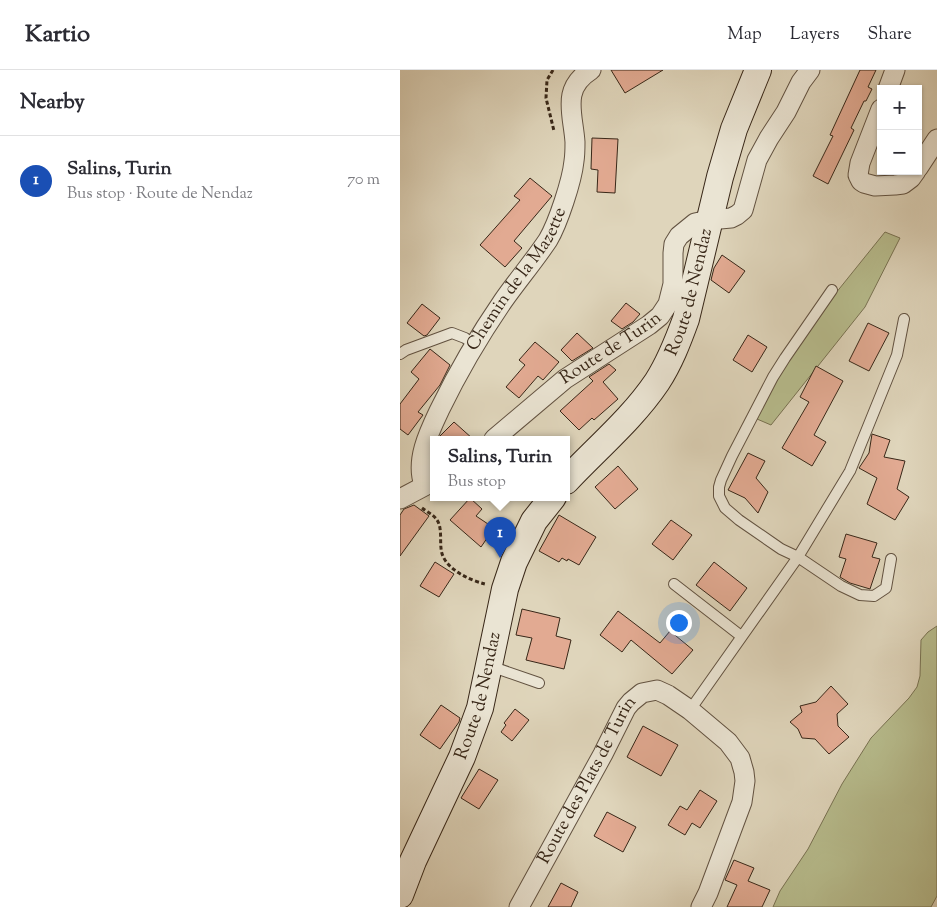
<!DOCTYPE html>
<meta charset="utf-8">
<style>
:root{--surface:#fff;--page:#f2f2f3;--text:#2b2b33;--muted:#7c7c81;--line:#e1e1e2;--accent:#111827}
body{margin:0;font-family:"Sorts Mill Goudy",serif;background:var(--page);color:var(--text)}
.controls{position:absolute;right:15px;top:15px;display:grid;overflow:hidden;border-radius:0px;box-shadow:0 1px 4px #0004}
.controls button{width:45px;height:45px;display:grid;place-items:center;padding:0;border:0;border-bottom:1px solid var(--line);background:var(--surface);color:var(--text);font:25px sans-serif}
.you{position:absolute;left:278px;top:552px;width:18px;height:18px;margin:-12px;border:4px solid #fff;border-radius:50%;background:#1a73e8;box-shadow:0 0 0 8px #1a73e833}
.badge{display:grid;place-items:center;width:32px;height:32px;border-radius:50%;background:var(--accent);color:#fff;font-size:16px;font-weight:700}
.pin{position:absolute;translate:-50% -41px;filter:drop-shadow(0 1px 2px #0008)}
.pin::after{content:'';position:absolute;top:26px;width:18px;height:15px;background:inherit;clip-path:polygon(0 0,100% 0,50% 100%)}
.popup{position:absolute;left:30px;top:366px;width:140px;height:65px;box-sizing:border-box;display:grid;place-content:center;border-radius:0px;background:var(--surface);filter:drop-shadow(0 1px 4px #0005);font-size:16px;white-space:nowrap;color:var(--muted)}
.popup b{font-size:19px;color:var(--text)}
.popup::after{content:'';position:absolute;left:50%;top:100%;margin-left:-10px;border:10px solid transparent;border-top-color:var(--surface)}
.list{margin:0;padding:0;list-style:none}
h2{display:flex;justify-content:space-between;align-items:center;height:65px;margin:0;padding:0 20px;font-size:21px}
h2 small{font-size:16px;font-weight:400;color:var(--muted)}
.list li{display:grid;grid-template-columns:32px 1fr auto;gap:15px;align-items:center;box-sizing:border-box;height:90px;padding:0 20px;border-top:1px solid var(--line)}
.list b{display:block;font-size:19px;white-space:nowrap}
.list p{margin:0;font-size:16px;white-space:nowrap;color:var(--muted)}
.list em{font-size:16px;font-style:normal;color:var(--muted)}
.map{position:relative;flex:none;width:537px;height:837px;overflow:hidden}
header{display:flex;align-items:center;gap:30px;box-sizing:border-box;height:70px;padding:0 25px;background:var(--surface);border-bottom:1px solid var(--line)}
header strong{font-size:24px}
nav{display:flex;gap:28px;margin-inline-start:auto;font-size:18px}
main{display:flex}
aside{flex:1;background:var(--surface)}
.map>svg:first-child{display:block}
.green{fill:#b7bc8d;stroke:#787252}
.building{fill:#e2aa92;stroke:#382718}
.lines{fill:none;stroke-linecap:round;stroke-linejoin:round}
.service-casing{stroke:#625241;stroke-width:12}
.minor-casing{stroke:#625241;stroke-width:21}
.secondary-casing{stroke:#382718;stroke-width:28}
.path{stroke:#382718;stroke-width:3;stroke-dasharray:4 2.5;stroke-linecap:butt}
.service{stroke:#eae4d3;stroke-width:10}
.minor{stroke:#eae4d3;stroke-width:19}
.secondary{stroke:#eae4d3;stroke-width:26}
.labels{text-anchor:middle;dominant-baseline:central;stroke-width:5;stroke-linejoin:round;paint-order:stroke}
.street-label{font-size:18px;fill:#382718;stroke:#eae4d3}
</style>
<header>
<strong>Kartio</strong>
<nav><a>Map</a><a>Layers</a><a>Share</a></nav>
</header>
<main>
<aside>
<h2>Nearby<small></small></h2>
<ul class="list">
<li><span class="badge" style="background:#1a4fb4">1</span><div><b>Salins, Turin</b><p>Bus stop · Route de Nendaz</p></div><em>70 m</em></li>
</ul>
</aside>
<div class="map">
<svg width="537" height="837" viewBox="0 0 537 837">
<rect width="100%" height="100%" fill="#dfd5bb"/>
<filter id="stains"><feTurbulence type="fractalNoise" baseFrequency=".004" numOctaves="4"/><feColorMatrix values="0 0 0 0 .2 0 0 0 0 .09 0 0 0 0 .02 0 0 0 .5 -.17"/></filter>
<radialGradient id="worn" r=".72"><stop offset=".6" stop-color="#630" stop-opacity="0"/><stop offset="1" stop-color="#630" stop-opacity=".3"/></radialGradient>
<!-- green -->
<g class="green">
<polygon points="485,162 500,168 465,237 371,355 357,349 370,314 423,239"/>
<polygon points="537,556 537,826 531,837 373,837 380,821 408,779 442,714 471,668 509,628 517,617 520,606 521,570 528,562"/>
</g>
<!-- building -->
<g class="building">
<polygon points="211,0 263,0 225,23"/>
<polygon points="460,0 476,0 468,17 472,19 466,31 464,31 451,58 454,60 428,114 413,106 433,66 430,65"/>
<polygon points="192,68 218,69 215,123 197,122 198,100 191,99"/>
<polygon points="130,108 152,126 114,171 122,178 105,197 80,175 120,130 114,126"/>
<polygon points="322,185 345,201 329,223 311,210 314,198"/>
<polygon points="226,233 240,244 233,252 222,259 211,251"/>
<polygon points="22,234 40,248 27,265 24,266 7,253"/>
<polygon points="468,253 489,263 469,301 449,291"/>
<polygon points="177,263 193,278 172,291 161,280"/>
<polygon points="348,265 367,277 352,302 333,290"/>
<polygon points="135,272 159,292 143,310 138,306 119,328 106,317 125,295 119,290"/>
<polygon points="30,279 50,295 40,315 18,342 23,345 8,365 0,359 0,334 19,309 11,302"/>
<polygon points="209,294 216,300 203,312 218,329 194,350 192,348 179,360 160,341 193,311 189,307"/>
<polygon points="416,296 443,311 414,365 426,372 412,396 382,378 409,332 400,327"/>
<polygon points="54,352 73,369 39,369 40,366"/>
<polygon points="472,364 490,370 484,387 505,391 497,419 509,427 495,450 467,434 477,408 459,398 469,383"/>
<polygon points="348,383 365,391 356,408 368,422 358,443 345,428 328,420"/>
<polygon points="218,396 238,419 215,439 195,417"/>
<polygon points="70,428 82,439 76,446 94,458 81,477 50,450"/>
<polygon points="14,435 29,446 0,486 0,445 4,439"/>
<polygon points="159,445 196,467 179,495 168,489 167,491 162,488 159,492 139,481"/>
<polygon points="271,450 292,465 273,490 252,474"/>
<polygon points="446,464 477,473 472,487 480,489 470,519 450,513 440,507 446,489 439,487"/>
<polygon points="35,492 54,504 39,527 20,516"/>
<polygon points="314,492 347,518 330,541 296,515"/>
<polygon points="122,539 160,548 156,566 171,570 164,599 126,590 132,568 116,565"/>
<polygon points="218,541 260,573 270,561 293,580 272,604 231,570 222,582 200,565"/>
<polygon points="431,616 448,634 437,644 438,656 449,667 429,684 415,669 402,668 398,659 390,652 402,642 400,636 416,632"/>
<polygon points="41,635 60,648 59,652 40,679 20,665"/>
<polygon points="115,639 129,650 112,671 101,662 106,655 104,653"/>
<polygon points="243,656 278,675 261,706 227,687"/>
<polygon points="79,699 98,710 79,739 61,728"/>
<polygon points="300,720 317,731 300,758 292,753 285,765 268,755 280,736 287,740"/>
<polygon points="207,742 236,757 223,782 194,766"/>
<polygon points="334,790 354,798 348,811 370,820 362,837 327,837 337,815 325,810"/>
<polygon points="161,813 178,822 171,837 148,837"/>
</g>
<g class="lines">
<defs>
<g id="service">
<polyline points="432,220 385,288 373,307 332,386 321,410 319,417 319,426 325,438 339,450 381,479 398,487 450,401 497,285 504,249"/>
<polyline points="0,284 6,280 52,263 65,268 75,275"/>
<polyline points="274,514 341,566"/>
<polyline points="90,596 139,613"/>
<polyline points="290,640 398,487 441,516 460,525 474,526 486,518 491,489"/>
</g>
<g id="minor">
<polyline points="488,19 495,0"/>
<polyline points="481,39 460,93 458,105 461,111 464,113 475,116 495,115 503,114 511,108 516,101"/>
<polyline points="518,98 537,69"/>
<path id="s1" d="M94,369l71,-60 84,-54 11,-9 8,-12 5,-20v-31l1,-9 5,-8 16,-13 14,-3 22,-2 6,-3 6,-5 14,-50 12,-22 17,-26 15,-30 9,-12"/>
<path id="s2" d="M24,415c-9,-25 5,-53 16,-76 18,-37 39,-73 63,-108 14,-20 31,-40 45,-61 10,-17 24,-59 26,-79 1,-6 1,-13 1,-19 -2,-29 -14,-53 16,-72"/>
<polyline points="0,429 34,411"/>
<path id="s3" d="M119,837l84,-153 23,-46 5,-6 11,-9 15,-3 11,5 22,15 38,32 12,16 4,14 1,9 -3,21 -34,91 -7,14"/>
</g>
<g id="secondary">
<path id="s4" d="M166,411c31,-33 66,-62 91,-99 13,-20 21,-41 29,-63l34,-142 14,-48 24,-59"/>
<path id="s5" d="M0,825l13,-34 49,-104 18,-49 25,-119 9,-27 20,-41 19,-24"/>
</g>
</defs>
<!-- service casing -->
<use href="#service" class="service-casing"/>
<!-- minor casing -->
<use href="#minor" class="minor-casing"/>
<!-- secondary casing -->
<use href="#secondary" class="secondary-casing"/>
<!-- path -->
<g class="path">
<polyline points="153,0 147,10 146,28 154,61"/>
<path d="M22,438c5,4 12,7 15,12 5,7 3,20 4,28 1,20 28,32 44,36"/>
</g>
<!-- service -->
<use href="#service" class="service"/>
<!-- minor -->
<use href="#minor" class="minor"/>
<!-- secondary -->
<use href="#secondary" class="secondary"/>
</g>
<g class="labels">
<!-- street labels -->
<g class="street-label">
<text stroke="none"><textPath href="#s2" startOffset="231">Chemin de la Mazette</textPath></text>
<text stroke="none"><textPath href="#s4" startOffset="231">Route de Nendaz</textPath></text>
<text stroke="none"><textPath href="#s1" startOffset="148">Route de Turin</textPath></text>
<text stroke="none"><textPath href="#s5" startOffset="215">Route de Nendaz</textPath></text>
<text stroke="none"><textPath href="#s3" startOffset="144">Route des Plats de Turin</textPath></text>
</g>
</g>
<rect width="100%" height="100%" filter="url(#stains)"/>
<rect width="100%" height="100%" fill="url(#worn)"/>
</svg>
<div class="controls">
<button>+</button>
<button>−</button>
</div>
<div class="you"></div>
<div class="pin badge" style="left:100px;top:488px;background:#1a4fb4">1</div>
<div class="popup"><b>Salins, Turin</b>Bus stop</div>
</div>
</main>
